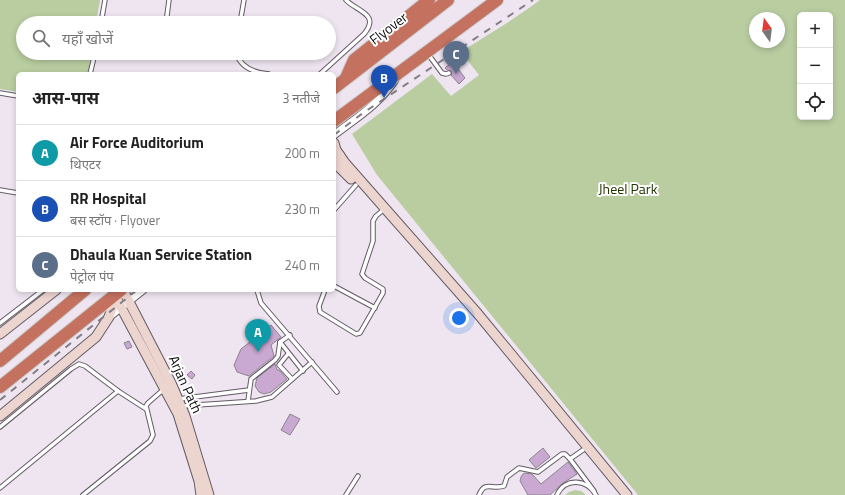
<!DOCTYPE html>
<html lang="hi">
<meta charset="utf-8">
<style>
:root{--surface:#fff;--page:#f6f6f6;--text:#222;--muted:#767676;--line:#e0e0e0;--accent:#1a73e8}
body{margin:0;font-family:"Titillium Web","Noto Sans Devanagari",sans-serif;background:var(--page);color:var(--text)}
.controls{position:absolute;right:12px;top:12px;display:grid;overflow:hidden;border-radius:6px;box-shadow:0 2px 6px #0003}
.controls button{width:36px;height:36px;display:grid;place-items:center;padding:0;border:0;border-bottom:1px solid var(--line);background:var(--surface);color:var(--text);font:20px sans-serif}
.compass{position:absolute;left:749px;top:12px;width:36px;height:36px;border-radius:50%;background:var(--surface);box-shadow:0 2px 6px #0003;rotate:346deg}
.you{position:absolute;left:459px;top:318px;width:14px;height:14px;margin:-10px;border:3px solid #fff;border-radius:50%;background:#1a73e8;box-shadow:0 0 0 6px #1a73e833}
.badge{display:grid;place-items:center;width:26px;height:26px;border-radius:50%;background:var(--accent);color:#fff;font-size:13px;font-weight:700}
.pin{position:absolute;translate:-50% -33px;filter:drop-shadow(0 1px 2px #0008)}
.pin::after{content:'';position:absolute;top:21px;width:14px;height:12px;background:inherit;clip-path:polygon(0 0,100% 0,50% 100%)}
.list{margin:0;padding:0;list-style:none}
h2{display:flex;justify-content:space-between;align-items:center;height:52px;margin:0;padding:0 16px;font-size:17px}
h2 small{font-size:13px;font-weight:400;color:var(--muted)}
.list li{display:grid;grid-template-columns:26px 1fr auto;gap:12px;align-items:center;box-sizing:border-box;height:56px;padding:0 16px;border-top:1px solid var(--line)}
.list b{display:block;font-size:15px;white-space:nowrap}
.list p{margin:0;font-size:13px;white-space:nowrap;color:var(--muted)}
.list em{font-size:13px;font-style:normal;color:var(--muted)}
.icon{flex:none;width:22px;height:22px;fill:none;stroke:currentColor;stroke-width:2;stroke-linecap:round;stroke-linejoin:round}
.map{position:relative;flex:none;width:845px;height:495px;overflow:hidden}
.search{position:absolute;background:var(--surface);box-shadow:0 2px 6px #0003;left:16px;top:16px;width:320px;height:44px;display:flex;align-items:center;gap:10px;box-sizing:border-box;padding:0 14px;border-radius:22px;color:var(--muted);font-size:15px}
.panel{position:absolute;background:var(--surface);box-shadow:0 2px 6px #0003;left:16px;top:72px;width:320px;height:220px;border-radius:6px}
.map>svg:first-child{display:block}
.green{fill:#b9cda1;fill-rule:evenodd}
.building{fill:#c9a8d2;stroke:#8c848f}
.lines{fill:none;stroke-linecap:round;stroke-linejoin:round}
.lane-casing{stroke:#635b65;stroke-width:5.5}
.street-casing{stroke:#635b65;stroke-width:9}
.secondary-casing{stroke:#635b65;stroke-width:11}
.highway-casing{stroke:#cac9ca;stroke-width:14}
.lane{stroke:#fff;stroke-width:3.5}
.street{stroke:#fff;stroke-width:7}
.secondary{stroke:#edd5cf;stroke-width:9}
.highway{stroke:#c4725f;stroke-width:12}
.rail{stroke:#837d85;stroke-width:2;stroke-dasharray:7 7;stroke-linecap:butt}
.labels{text-anchor:middle;dominant-baseline:central;stroke-width:4;stroke-linejoin:round;paint-order:stroke}
.street-label{font-size:14px;fill:#0e0b0f;stroke:#fff}
.park-label{font-size:14px;fill:#233500;stroke:#fff}
</style>
<div class="map">
<svg width="845" height="495" viewBox="0 0 845 495">
<rect width="100%" height="100%" fill="#eee5f1"/>
<!-- green -->
<g class="green">
<polygon points="0,0 100,0 96,23 23,23 23,53 91,53 88,74 18,74 18,92 0,89"/>
<path d="M540,0h305v495h-207l-261,-320 -25,-41 80,-60 19,22 28,-21 -18,-23c26,-17 54,-33 79,-52zM800,15h30v102h-30zM755,18h24v24h-24z"/>
<polygon points="575,490 581,491 586,495 565,495 569,492"/>
</g>
<!-- building -->
<g class="building">
<polygon points="452,62 454,65 454,69 459,70 465,78 459,84 451,75 451,71 447,70 445,68"/>
<polygon points="271,325 281,337 271,345 274,356 249,376 237,372 234,365 241,349 250,342 269,337 264,331"/>
<polygon points="129,341 132,347 127,349 124,343"/>
<polygon points="275,364 277,370 279,370 287,379 271,392 264,394 259,392 255,386 257,378"/>
<polygon points="191,371 195,375 192,379 187,375"/>
<polygon points="290,414 300,419 290,435 281,430"/>
<polygon points="543,448 550,457 536,468 529,460"/>
<polygon points="568,462 577,474 563,483 550,495 528,495 520,481 521,477 523,474 525,473 532,474 541,484"/>
</g>
<g class="lines">
<defs>
<g id="lane">
<polyline points="101,23 105,0"/>
<polyline points="166,23 169,0"/>
<polyline points="240,23 244,0"/>
<polyline points="445,40 459,61 457,67"/>
<path d="M236,53c5,15 19,20 33,21"/>
<polyline points="428,54 442,73 446,74 449,73"/>
<polyline points="90,74 95,53"/>
<path d="M320,74l44,-40c17,-20 -8,-23 -18,-34"/>
<polyline points="0,93 18,96"/>
<polyline points="0,190 18,193"/>
<polyline points="334,210 356,185"/>
<polyline points="334,286 375,308"/>
<polyline points="257,290 261,303 337,392"/>
<polyline points="325,290 319,306 320,312 356,334 360,333 383,293 383,289 365,278 362,274 373,241 373,221 376,216 382,211"/>
<polyline points="0,323 43,290"/>
<polyline points="280,342 303,371"/>
<polyline points="288,354 279,365 292,379"/>
<polyline points="179,399 249,390"/>
<polyline points="248,401 251,379 275,360 278,356 280,342 290,335"/>
<polyline points="182,406 256,401 272,397 312,362"/>
<polyline points="0,427 71,369 79,364 85,366 118,391 146,409"/>
<polyline points="583,450 570,459 594,491"/>
<polyline points="0,488 118,391"/>
<polyline points="83,495 150,441 153,435 146,406 148,403 164,389"/>
<polyline points="346,495 358,476"/>
<path d="M479,495c6,-15 13,-5 25,-9l3,-9 12,-9 19,4 24,-18h3l5,5"/>
<path d="M557,495c8,-18 30,-16 39,0"/>
</g>
<g id="street">
<path d="M334,135c22,-17 47,-32 62,-57"/>
<polyline points="109,317 143,290"/>
</g>
<g id="secondary">
<polyline points="334,143 336,150 345,163 478,314 627,495"/>
<polyline points="340,156 334,162 351,179"/>
<polyline points="123,290 171,383 185,416 209,495"/>
<polyline points="115,296 178,414 199,481 201,495"/>
<polyline points="0,334 56,290"/>
<polyline points="0,416 96,337 109,317 112,308 113,297"/>
</g>
<g id="highway">
<polyline points="346,78 354,60 429,0"/>
<polyline points="334,88 448,0"/>
<polyline points="334,121 497,0"/>
<polyline points="0,361 85,290"/>
<polyline points="0,387 121,290"/>
</g>
</defs>
<!-- lane casing -->
<use href="#lane" class="lane-casing"/>
<!-- street casing -->
<use href="#street" class="street-casing"/>
<!-- secondary casing -->
<use href="#secondary" class="secondary-casing"/>
<!-- highway casing -->
<use href="#highway" class="highway-casing"/>
<!-- lane -->
<use href="#lane" class="lane"/>
<!-- street -->
<use href="#street" class="street"/>
<!-- secondary -->
<use href="#secondary" class="secondary"/>
<!-- highway -->
<use href="#highway" class="highway"/>
<!-- rail -->
<g class="rail">
<polyline points="334,135 363,113 533,0"/>
<polyline points="0,400 137,290"/>
</g>
</g>
<g class="labels">
<!-- street labels -->
<g class="street-label">
<text transform="translate(388 28) rotate(-37)">Flyover</text>
<text transform="translate(186 384) rotate(66)">Arjan Path</text>
</g>
<!-- park labels -->
<g class="park-label">
<text x="628" y="188">Jheel Park</text>
</g>
</g>
</svg>
<div class="controls">
<button>+</button>
<button>−</button>
<button><svg class="icon" aria-label="locate" viewBox="0 0 24 24"><circle cx="12" cy="12" r="6"/><path d="M12 2v4M12 18v4M2 12h4M18 12h4"/></svg></button>
</div>
<svg class="compass" viewBox="-18 -18 36 36"><path d="M0-13l5 13h-10z" fill="#e53935"/><path d="M0 13l5-13h-10z" fill="#767676"/></svg>
<div class="you"></div>
<div class="pin badge" style="left:258px;top:352px;background:#0f9aa8">A</div>
<div class="pin badge" style="left:384px;top:98px;background:#1a4fb4">B</div>
<div class="pin badge" style="left:456px;top:74px;background:#5c6f8a">C</div>
<div class="search"><svg class="icon" aria-label="search" viewBox="0 0 24 24"><circle cx="10" cy="10" r="6"/><path d="M15 15l6 6"/></svg>यहाँ खोजें</div>
<section class="panel">
<h2>आस-पास<small>3 नतीजे</small></h2>
<ul class="list">
<li><span class="badge" style="background:#0f9aa8">A</span><div><b>Air Force Auditorium</b><p>थिएटर</p></div><em>200 m</em></li>
<li><span class="badge" style="background:#1a4fb4">B</span><div><b>RR Hospital</b><p>बस स्टॉप · Flyover</p></div><em>230 m</em></li>
<li><span class="badge" style="background:#5c6f8a">C</span><div><b>Dhaula Kuan Service Station</b><p>पेट्रोल पंप</p></div><em>240 m</em></li>
</ul>
</section>
</div>
